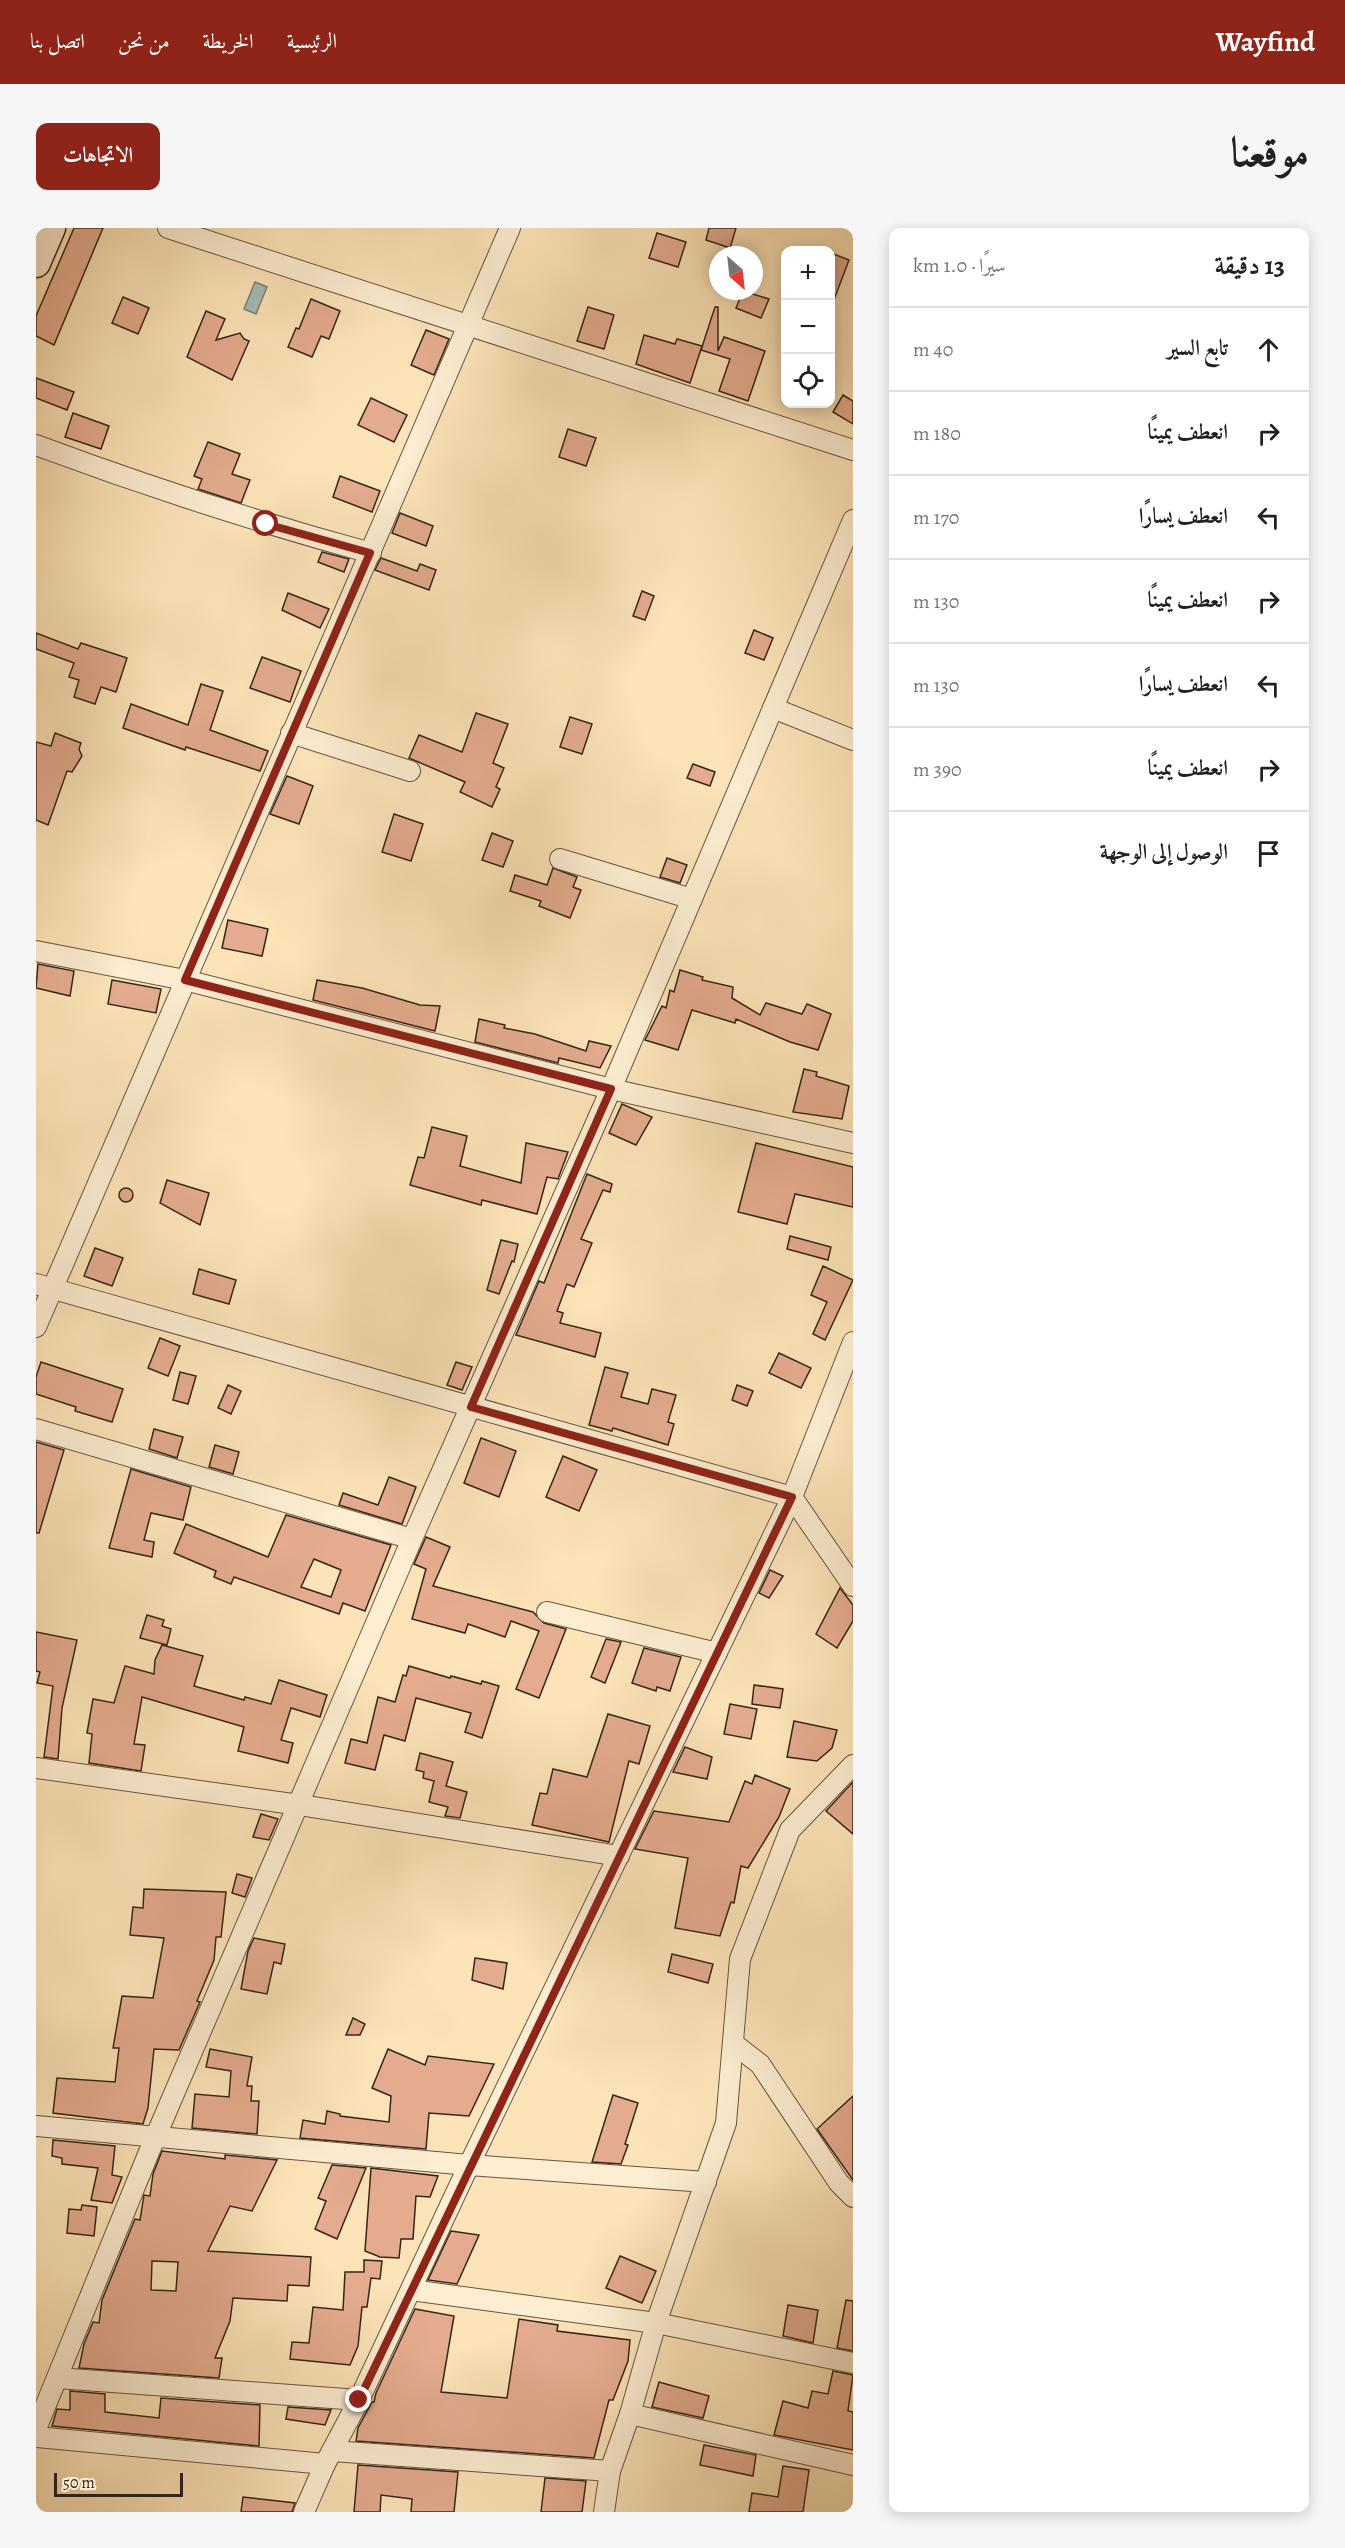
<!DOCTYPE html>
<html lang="ar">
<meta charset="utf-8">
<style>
:root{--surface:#fff;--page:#f6f6f6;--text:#202124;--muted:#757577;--line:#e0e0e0;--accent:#8f2418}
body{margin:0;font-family:Alegreya,Amiri,serif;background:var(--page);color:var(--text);direction:rtl}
.controls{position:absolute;right:18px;top:18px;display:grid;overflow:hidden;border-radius:12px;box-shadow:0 3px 15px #0003}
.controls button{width:54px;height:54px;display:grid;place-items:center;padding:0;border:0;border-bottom:2px solid var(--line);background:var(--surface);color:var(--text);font:30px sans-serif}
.compass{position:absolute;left:673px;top:18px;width:54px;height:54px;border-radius:50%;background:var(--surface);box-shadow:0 3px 15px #0003;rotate:153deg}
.scale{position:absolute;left:18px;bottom:15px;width:129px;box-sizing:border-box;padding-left:6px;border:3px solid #36251a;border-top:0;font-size:16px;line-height:21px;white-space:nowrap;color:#36251a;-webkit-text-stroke:4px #fdedd1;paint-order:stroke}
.stop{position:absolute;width:18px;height:18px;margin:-14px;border:4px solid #8f2418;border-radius:50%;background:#fff}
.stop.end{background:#8f2418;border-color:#fff;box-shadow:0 2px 6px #0008}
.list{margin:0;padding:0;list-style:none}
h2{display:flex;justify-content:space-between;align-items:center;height:78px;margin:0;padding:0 24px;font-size:26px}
h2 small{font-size:20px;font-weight:400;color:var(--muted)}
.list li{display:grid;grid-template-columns:39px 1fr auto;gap:18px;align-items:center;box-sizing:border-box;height:84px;padding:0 24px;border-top:2px solid var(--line)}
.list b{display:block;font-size:22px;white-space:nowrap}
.list em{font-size:20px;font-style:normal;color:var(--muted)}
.icon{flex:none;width:33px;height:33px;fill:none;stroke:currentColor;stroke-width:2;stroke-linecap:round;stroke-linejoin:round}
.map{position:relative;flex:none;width:817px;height:2284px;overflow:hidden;direction:ltr;border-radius:12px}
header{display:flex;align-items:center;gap:36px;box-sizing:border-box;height:84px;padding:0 30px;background:var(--accent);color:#fff}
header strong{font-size:28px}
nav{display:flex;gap:33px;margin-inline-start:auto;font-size:21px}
.intro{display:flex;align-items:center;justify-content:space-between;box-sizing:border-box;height:144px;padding:0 36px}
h1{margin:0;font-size:42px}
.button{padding:15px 27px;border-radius:12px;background:var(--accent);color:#fff;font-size:21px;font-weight:700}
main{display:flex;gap:36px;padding:0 36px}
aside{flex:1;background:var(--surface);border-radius:12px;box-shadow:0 3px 15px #0003}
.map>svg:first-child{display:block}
.water{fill:#a4bcb9;stroke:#788079;stroke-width:1.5}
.building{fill:#e4ab8e;stroke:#36251a;stroke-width:1.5;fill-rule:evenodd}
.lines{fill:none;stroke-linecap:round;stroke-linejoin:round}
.street-casing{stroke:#685542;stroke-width:22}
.secondary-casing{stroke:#36251a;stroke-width:31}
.street{stroke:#fdedd1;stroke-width:20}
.secondary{stroke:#fdedd1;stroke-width:28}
.route{stroke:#8f2418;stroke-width:8}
</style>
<header>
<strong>Wayfind</strong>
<nav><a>الرئيسية</a><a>الخريطة</a><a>من نحن</a><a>اتصل بنا</a></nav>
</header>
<div class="intro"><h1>موقعنا</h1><a class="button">الاتجاهات</a></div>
<main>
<aside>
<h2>13 دقيقة<small>سيرًا · 1.0 km</small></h2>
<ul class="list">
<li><svg class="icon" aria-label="ahead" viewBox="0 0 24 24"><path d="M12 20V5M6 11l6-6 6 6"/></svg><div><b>تابع السير</b></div><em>40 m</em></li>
<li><svg class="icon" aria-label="right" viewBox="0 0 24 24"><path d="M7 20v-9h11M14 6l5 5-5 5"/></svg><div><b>انعطف يمينًا</b></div><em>180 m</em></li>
<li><svg class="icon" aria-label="left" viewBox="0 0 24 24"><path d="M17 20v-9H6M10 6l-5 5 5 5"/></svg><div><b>انعطف يسارًا</b></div><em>170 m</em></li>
<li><svg class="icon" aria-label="right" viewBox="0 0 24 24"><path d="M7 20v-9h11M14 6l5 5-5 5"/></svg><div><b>انعطف يمينًا</b></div><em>130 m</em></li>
<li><svg class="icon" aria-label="left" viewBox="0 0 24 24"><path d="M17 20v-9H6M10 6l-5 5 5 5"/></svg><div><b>انعطف يسارًا</b></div><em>130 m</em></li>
<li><svg class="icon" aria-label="right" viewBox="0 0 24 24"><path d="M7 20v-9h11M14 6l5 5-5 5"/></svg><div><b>انعطف يمينًا</b></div><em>390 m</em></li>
<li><svg class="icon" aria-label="arrive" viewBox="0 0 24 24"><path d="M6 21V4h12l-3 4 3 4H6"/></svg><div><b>الوصول إلى الوجهة</b></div></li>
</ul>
</aside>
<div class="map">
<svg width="817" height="2284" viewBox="0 0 817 2284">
<rect width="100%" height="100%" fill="#fce4b8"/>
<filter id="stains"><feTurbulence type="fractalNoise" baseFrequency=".00333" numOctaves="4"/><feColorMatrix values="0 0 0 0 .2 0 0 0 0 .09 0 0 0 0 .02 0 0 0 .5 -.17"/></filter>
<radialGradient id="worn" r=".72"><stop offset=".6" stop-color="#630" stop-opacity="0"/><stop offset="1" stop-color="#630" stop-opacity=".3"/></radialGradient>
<!-- water -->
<polygon class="water" points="219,54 231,59 220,86 208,81"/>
<!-- building -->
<g class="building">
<polygon points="38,0 67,0 18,117 0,108 0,88"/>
<polygon points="673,0 700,0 694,20 670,12"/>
<polygon points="621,5 650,14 642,39 613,30"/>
<polygon points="795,25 813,32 796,77 795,76"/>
<polygon points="707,63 733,71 725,90 700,80"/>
<polygon points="87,69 113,80 102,106 76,95"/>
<polygon points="275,71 304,83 293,111 285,108 276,129 252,119 260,100 263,101"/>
<polygon points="552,79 578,87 568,121 541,113"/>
<polygon points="679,79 682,79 682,123 688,109 729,123 712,173 683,163 694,131 665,122"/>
<polygon points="170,83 189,91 180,112 204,105 208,111 213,113 196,152 151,129"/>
<polygon points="390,102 413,111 398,147 375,137"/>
<polygon points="608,107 639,116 641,111 666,118 654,155 600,136"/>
<polygon points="0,150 38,164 31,182 0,170"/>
<polygon points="807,167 817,173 817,196 797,184"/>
<polygon points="335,170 371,187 358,214 322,197"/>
<polygon points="37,185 73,198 65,221 29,209"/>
<polygon points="532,201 560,210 550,238 523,229"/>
<polygon points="172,214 204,226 196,246 214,252 205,275 162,261 166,251 158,248"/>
<polygon points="304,248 344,263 336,284 297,269"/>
<polygon points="364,285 397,298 390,318 356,305"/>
<polygon points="286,324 313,331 308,344 282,334"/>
<polygon points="345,330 381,343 384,336 400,342 393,362 339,342"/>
<polygon points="606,363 618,368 609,392 597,388"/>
<polygon points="252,365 293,381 284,400 246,382"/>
<polygon points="718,402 737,410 728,432 709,425"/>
<polygon points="0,405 42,421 45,415 91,430 80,464 65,459 59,476 38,469 43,452 33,449 38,435 0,421"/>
<polygon points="226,429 265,443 254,474 214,460"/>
<polygon points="165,456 187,463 174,502 232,523 224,543 150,519 149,522 87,500 95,476 152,497"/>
<polygon points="440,485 472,496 457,535 468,540 460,559 464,561 456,579 424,564 429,554 373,530 383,507 426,524"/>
<polygon points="534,489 556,496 546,526 524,519"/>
<polygon points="19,505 45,515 43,521 46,528 36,544 31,543 12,597 0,592 0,514 15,518"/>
<polygon points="657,536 679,544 674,558 651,550"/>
<polygon points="251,548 277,558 263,596 234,586"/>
<polygon points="358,586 387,596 375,633 346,624"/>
<polygon points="456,605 477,613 467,639 446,632"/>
<polygon points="631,630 651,637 644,655 624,649"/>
<polygon points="517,640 541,649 537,659 545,662 534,690 503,678 505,673 474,663 479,647 511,657"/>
<polygon points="192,692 232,701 226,728 186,720"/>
<polygon points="2,736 38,743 34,768 0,760"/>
<polygon points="644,742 667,749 666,752 697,759 696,770 724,787 730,775 766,786 771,776 795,786 782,822 754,814 700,791 699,795 656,782 642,822 609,812 626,778 630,780 634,762 638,764"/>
<polygon points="76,752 125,761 120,785 72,776"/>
<polygon points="281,752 326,760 384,777 404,778 399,803 277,772"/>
<polygon points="443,791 469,797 468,800 499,806 550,823 553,813 575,818 564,840 523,830 522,835 439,814"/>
<polygon points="768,841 781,844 780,848 813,858 806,891 757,884"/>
<polygon points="586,876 616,889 600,917 573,905"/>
<polygon points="396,899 431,908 424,938 485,955 490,915 532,924 522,951 511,949 501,986 446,972 445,977 374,957 382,929 388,930"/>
<polygon points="720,915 817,939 817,979 759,966 751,996 702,984"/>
<polygon points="551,946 576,956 574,964 567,962 545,1011 556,1015 538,1059 531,1056 521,1083 527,1085 524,1095 565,1105 559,1129 480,1107 503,1053 508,1055"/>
<polygon points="131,952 173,965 164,997 124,975"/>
<circle cx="90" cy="967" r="7"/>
<polygon points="754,1008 795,1019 792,1032 751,1021"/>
<polygon points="465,1012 482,1016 478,1034 476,1033 463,1066 451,1062"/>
<polygon points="59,1020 87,1030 76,1058 48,1048"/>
<polygon points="787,1038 817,1052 789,1112 777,1106 791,1074 775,1067"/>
<polygon points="163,1041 200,1052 193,1076 157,1066"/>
<polygon points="124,1110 144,1118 132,1148 112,1140"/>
<polygon points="743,1125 775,1140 765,1160 733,1145"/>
<polygon points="5,1134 87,1161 76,1194 39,1183 40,1179 0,1166 0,1149"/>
<polygon points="420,1134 436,1139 426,1162 411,1157"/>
<polygon points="569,1139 592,1145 585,1169 612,1176 616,1161 640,1167 632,1194 638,1196 632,1217 577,1200 576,1203 553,1197"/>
<polygon points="144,1144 160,1148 152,1176 137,1172"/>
<polygon points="192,1157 205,1163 195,1186 182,1180"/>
<polygon points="701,1157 717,1163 711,1178 696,1172"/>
<polygon points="118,1201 147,1209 141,1230 113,1221"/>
<polygon points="445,1210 480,1223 463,1269 428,1255"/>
<polygon points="0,1214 28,1222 3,1305 0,1305"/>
<polygon points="179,1217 203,1224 197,1246 173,1239"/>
<polygon points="527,1228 561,1242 543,1283 510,1269"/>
<polygon points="95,1241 155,1259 147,1292 115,1285 108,1312 118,1314 116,1329 73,1320"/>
<polygon points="353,1249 380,1259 366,1296 303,1277 307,1265 342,1277"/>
<path d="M250,1287l105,30 -26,66 -22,-8 -4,11 -105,-37 -3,7 -17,-7 2,-6 -42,-18 12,-29 82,33zM278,1331l27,11 -10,27 -30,-10z"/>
<polygon points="390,1309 414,1319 397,1358 497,1384 508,1395 530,1401 503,1470 480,1461 503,1403 475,1393 469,1409 432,1396 429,1405 376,1391 390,1341 378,1336"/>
<polygon points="734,1342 747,1348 733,1370 723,1365"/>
<polygon points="804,1360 817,1377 817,1393 801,1420 780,1406"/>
<polygon points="111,1387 128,1392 126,1398 135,1401 131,1417 104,1410"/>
<polygon points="0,1404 41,1412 26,1480 22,1531 8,1529 17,1458 1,1455 4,1444 0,1443"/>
<polygon points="570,1411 585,1414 569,1455 555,1449"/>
<polygon points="126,1417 167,1428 158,1458 208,1472 209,1469 235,1476 243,1452 291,1467 284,1489 255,1480 245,1512 257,1515 252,1535 202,1523 208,1499 106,1469 98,1516 109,1517 105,1543 53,1535 56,1506 51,1505 57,1471 78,1475 89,1438 118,1446 119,1432"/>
<polygon points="608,1420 645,1429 634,1463 621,1459 620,1463 596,1455"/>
<polygon points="373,1438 414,1450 415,1448 445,1456 446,1453 463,1458 446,1510 429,1504 435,1485 380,1470 369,1513 348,1507 339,1542 309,1535 315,1511 331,1515 342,1469 359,1474 367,1447 370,1448"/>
<polygon points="718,1457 747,1461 744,1480 716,1476"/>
<polygon points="694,1476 721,1481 715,1511 688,1506"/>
<polygon points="572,1486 614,1498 603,1536 593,1533 573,1614 496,1597 504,1565 511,1566 517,1541 551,1549"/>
<polygon points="758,1493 801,1502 796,1520 781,1533 751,1529"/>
<polygon points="649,1519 676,1529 671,1551 637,1544"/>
<polygon points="384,1525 417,1534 410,1558 431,1564 424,1590 409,1588 412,1579 393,1574 398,1553 387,1550 388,1544 380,1542"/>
<polygon points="719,1547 754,1561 743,1589 712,1640 705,1638 698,1675 695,1674 684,1708 639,1700 652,1630 599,1621 618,1583 693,1594 709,1553 716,1556"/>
<polygon points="817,1554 817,1606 790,1583"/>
<polygon points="225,1586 242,1591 233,1612 217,1609"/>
<polygon points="201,1646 216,1650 209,1669 196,1665"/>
<polygon points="108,1661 190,1664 185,1709 180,1709 178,1732 161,1773 164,1774 143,1822 118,1821 112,1880 107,1896 17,1885 21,1850 79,1854 83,1820 77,1820 86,1768 117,1770 128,1710 94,1707 97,1679 107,1680"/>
<polygon points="218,1710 249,1716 245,1736 238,1734 231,1766 205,1761 212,1723"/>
<polygon points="636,1726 677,1736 672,1755 632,1744"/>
<polygon points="439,1730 471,1735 467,1761 436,1752"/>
<polygon points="317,1790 329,1796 324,1807 310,1807"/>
<polygon points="174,1821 216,1829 211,1858 216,1858 215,1873 223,1873 221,1906 156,1900 159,1866 193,1869 195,1843 170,1839"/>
<polygon points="352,1821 389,1837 392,1828 458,1836 433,1888 393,1885 390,1921 264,1910 267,1892 289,1896 291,1883 304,1886 304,1888 353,1894 355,1868 336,1860"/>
<polygon points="577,1867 602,1875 589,1916 592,1917 585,1936 556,1934"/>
<polygon points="817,1868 817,1952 781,1901"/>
<polygon points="17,1912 79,1918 76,1947 86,1949 76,1975 55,1972 62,1940 26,1936 26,1930 16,1928"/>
<path d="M126,1923l63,8v-4l52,5 -25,51 -22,-5 -22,45 103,6 -2,29 -21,-1 -1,16 -54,-3 -3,23 -15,37h7l-3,20 -140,-10 5,-24 9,-22 6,1 3,-23 33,-81 5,1 4,-25 6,1 3,-22zM116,2033l26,1 -2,29 -25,-1z"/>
<polygon points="296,1937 330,1940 301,2011 279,2001 290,1973 282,1970"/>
<polygon points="335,1940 402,1948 394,1969 380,1968 377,2011 365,2011 363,2030 344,2029 329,2023"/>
<polygon points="46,1977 61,1979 58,2008 31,2005 33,1981 45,1982"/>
<polygon points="415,2003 443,2007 421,2056 392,2052"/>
<polygon points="584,2028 620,2043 606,2075 570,2060"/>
<polygon points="328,2032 346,2033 344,2051 335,2050 331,2079 326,2079 322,2118 314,2137 254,2131 256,2114 273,2115 277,2079 307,2082 309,2044 328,2044"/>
<polygon points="810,2072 817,2073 817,2123 801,2120"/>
<polygon points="752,2077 782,2082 777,2115 747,2108"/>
<polygon points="379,2081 418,2088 405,2164 471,2170 483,2091 522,2097 521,2103 594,2112 592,2133 577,2172 573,2172 558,2230 320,2213 322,2200 336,2174 338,2174 340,2165"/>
<polygon points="797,2143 817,2147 812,2183 817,2184 817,2222 738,2207 747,2173 772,2180 776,2163 792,2166"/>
<polygon points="623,2154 673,2168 667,2190 616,2179"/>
<polygon points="34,2163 69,2166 69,2184 123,2190 125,2170 224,2177 223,2218 16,2198 21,2181 34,2182"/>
<polygon points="252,2179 295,2182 289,2197 250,2191"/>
<polygon points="668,2217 720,2227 717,2248 664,2237"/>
<polygon points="322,2237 422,2244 418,2284 375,2284 376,2271 345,2267 344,2284 318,2284"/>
<polygon points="747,2238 773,2242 767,2284 713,2284 716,2265 742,2269"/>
<polygon points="509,2250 550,2253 546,2284 505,2284"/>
<polygon points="207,2269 259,2275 256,2284 205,2284"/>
</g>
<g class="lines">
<defs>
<g id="street">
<polyline points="132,0 817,222"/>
<path d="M0,217c110,41 221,77 335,108"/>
<polyline points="737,480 817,512"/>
<polyline points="255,505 374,543"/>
<polyline points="524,631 656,671"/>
<polyline points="0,723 149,752 575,861 817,915"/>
<polyline points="0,1056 756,1269 817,1358"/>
<polyline points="0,1099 474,0"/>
<polyline points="0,1201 376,1311"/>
<polyline points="511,1384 681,1425"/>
<polyline points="817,1537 754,1602 704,1731 690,1895 620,2095 594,2186 817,2237"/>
<polyline points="0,1540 264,1577 583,1628"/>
<polyline points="698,1816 724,1836 803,1955 817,1969"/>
<polyline points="0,1898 433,1937 670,1954"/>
<polyline points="375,2062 620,2095 817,2135"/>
<polyline points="21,2150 323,2172"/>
<polyline points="0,2201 113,1924 376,1311 575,861 817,292"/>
<polyline points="0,2209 289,2236"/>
<polyline points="296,2223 574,2243"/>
<polyline points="268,2284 289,2236 323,2172 433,1937 756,1269 817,1114"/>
<polyline points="568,2284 574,2243 594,2186"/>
</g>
<polyline id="secondary" points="0,35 15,0"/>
</defs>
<!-- street casing -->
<use href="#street" class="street-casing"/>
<!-- secondary casing -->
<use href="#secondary" class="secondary-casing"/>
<!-- street -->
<use href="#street" class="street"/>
<!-- secondary -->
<use href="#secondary" class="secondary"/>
</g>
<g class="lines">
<!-- route -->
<polyline class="route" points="230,296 334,325 149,752 575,861 435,1179 756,1269 323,2172"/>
</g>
<rect width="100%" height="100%" filter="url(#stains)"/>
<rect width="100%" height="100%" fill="url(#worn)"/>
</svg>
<div class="controls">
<button>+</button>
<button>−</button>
<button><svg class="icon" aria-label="locate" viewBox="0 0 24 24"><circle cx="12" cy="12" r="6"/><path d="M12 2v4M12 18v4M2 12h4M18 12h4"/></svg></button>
</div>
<svg class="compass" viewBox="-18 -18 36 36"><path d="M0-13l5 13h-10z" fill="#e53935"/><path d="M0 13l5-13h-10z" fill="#757577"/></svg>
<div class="scale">50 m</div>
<div class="stop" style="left:230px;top:296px"></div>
<div class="stop end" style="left:323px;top:2172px"></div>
</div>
</main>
